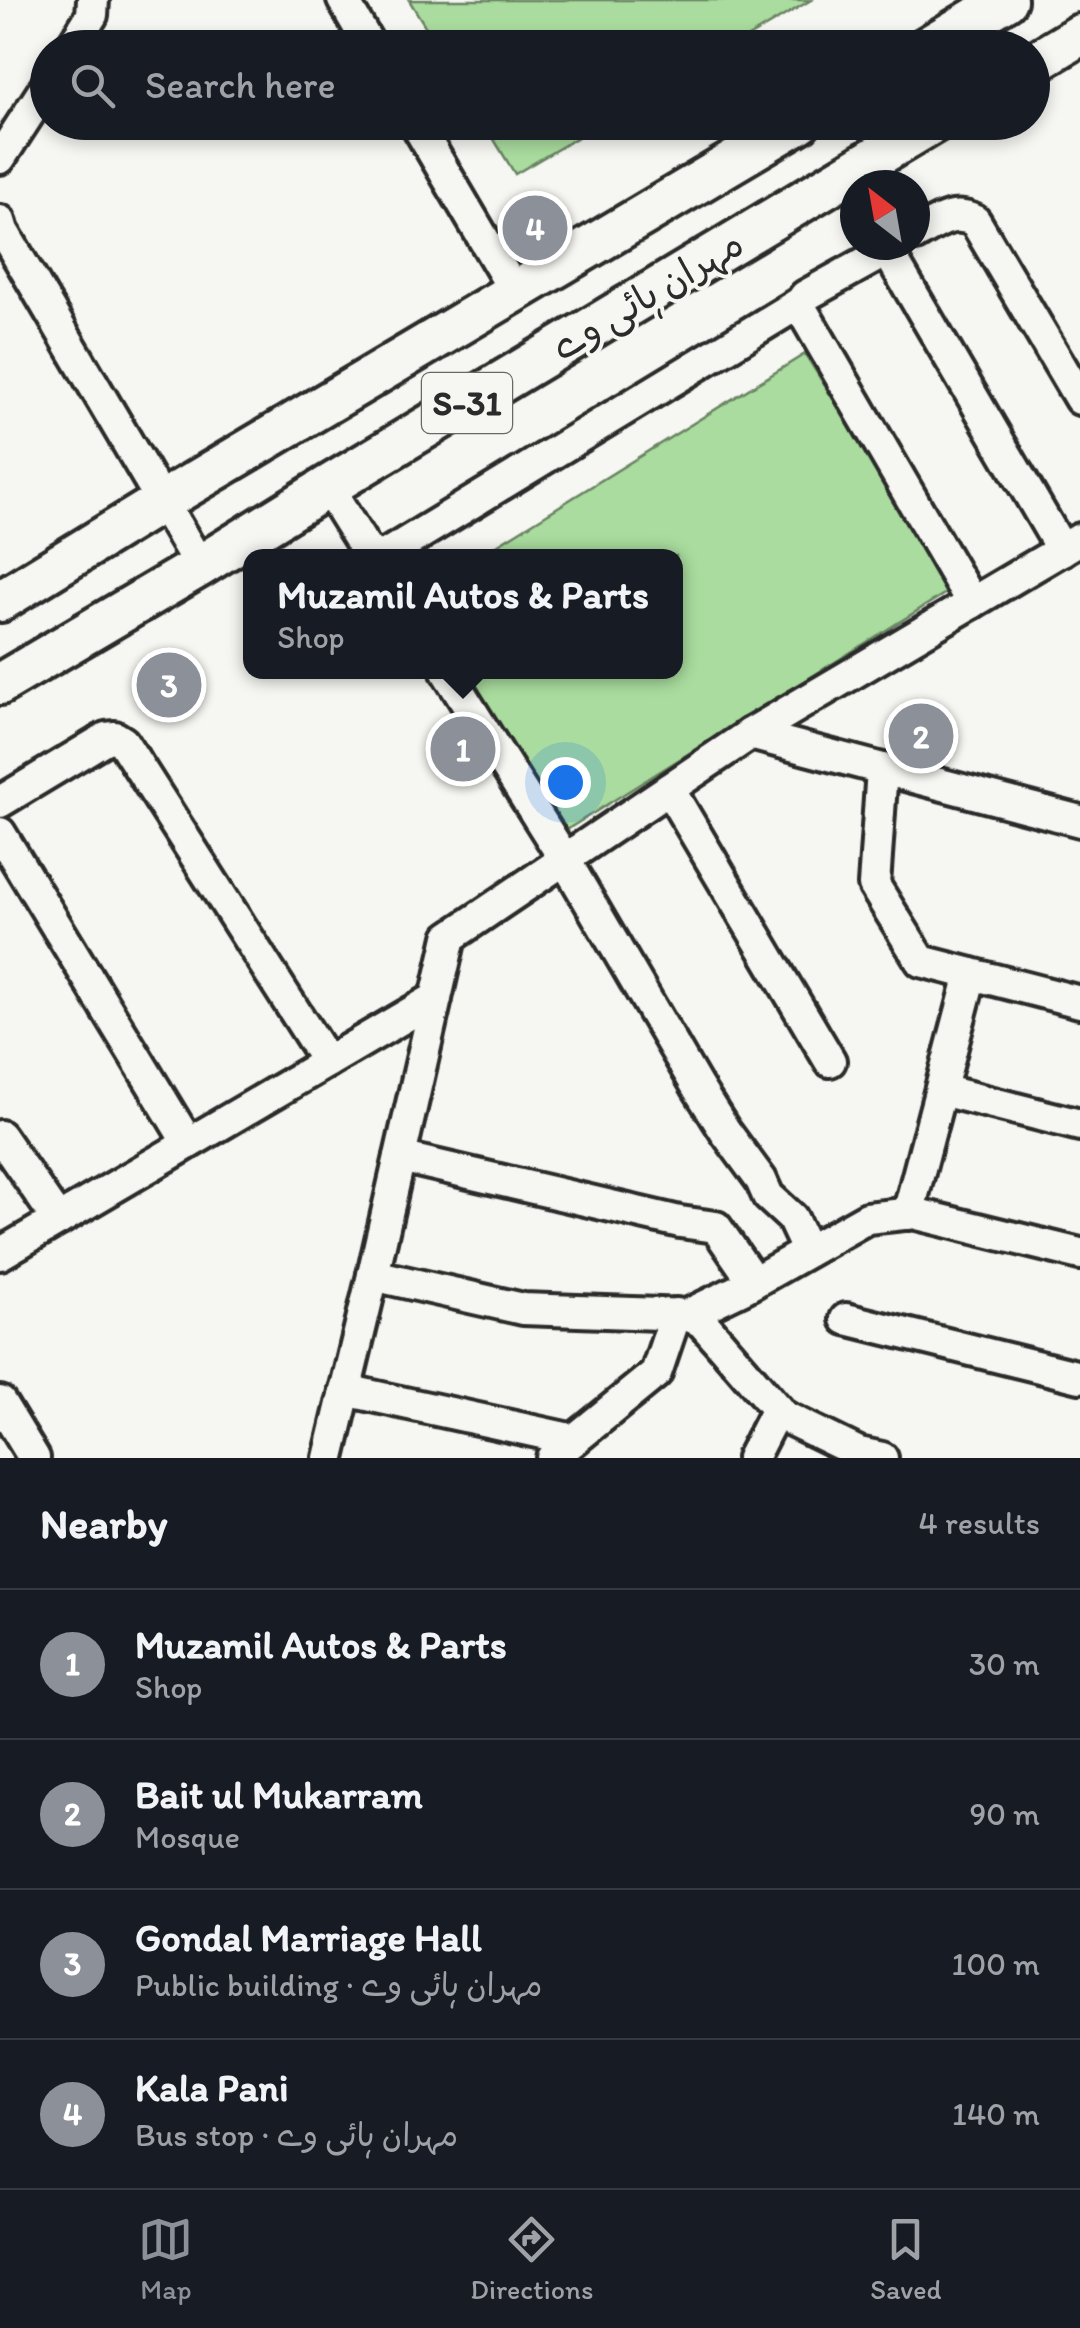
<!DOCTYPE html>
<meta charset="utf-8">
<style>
:root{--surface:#171b24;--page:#20242c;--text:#f1f3f6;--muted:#9ea1a6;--line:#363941;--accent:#8c9099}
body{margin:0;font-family:Itim,"Playpen Sans Arabic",sans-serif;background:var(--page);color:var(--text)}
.compass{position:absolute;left:840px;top:170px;width:90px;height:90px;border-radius:50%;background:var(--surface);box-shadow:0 5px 15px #0003;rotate:329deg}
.you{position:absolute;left:565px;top:782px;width:35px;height:35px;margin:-25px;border:8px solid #fff;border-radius:50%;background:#1a73e8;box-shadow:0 0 0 15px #1a73e833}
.badge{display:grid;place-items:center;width:65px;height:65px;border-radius:50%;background:var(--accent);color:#fff;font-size:32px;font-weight:700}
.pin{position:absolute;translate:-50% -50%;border:5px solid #fff;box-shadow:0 2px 10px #0006}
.popup{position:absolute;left:243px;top:549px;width:440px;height:130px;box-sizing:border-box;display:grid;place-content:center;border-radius:20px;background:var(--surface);filter:drop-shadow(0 2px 8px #0005);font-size:32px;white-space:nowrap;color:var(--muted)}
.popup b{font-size:38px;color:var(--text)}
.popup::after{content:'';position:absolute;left:50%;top:100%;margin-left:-20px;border:20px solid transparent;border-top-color:var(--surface)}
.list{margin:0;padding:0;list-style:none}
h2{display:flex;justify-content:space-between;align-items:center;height:130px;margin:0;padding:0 40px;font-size:42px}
h2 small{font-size:32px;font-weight:400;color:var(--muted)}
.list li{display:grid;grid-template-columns:65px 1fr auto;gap:30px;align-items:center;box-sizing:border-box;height:150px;padding:0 40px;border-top:2px solid var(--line)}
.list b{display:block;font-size:38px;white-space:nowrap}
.list p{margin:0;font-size:32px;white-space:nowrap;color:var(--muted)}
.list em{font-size:32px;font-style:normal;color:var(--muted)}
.icon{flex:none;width:55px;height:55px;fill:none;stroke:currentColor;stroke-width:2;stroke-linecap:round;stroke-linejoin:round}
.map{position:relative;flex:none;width:1080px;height:1458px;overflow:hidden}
.search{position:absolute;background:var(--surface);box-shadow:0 5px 15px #0003;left:30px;right:30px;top:30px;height:110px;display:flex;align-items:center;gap:25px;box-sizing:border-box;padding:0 35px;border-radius:55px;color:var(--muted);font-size:38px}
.sheet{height:730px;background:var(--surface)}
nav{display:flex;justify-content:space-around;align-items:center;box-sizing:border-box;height:140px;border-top:2px solid var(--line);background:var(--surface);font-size:28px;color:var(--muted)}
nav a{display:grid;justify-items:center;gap:5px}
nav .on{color:var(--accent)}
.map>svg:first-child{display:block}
.green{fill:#a9dc9e;stroke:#6a8464;stroke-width:2.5}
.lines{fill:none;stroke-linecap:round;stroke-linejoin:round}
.minor-casing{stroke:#2b2b2b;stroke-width:38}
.major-casing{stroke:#2b2b2b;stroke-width:48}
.minor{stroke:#f6f6f2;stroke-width:30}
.major{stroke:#f6f6f2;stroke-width:40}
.labels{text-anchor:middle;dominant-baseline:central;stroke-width:8;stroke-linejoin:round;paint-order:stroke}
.shield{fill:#f6f6f2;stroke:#686867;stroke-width:2.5}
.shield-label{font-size:35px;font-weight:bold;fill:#2b2b2b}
.street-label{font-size:38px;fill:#2b2b2b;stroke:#f6f6f2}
</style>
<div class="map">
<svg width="1080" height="1458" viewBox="0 0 1080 1458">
<rect width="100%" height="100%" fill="#f6f6f2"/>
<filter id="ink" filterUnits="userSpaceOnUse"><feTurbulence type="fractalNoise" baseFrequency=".01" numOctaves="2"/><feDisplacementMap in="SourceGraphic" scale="20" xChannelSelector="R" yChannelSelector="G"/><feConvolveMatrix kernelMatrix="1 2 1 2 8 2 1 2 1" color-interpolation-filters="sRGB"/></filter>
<g filter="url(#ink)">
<!-- green -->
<g class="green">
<polygon points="409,0 811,0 731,47 438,47"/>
<polygon points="484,123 602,123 515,174"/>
<polygon points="805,354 952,589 555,837 452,672 676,672 676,556 479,556"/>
</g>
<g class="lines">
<defs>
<g id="minor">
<polyline points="343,0 371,48"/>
<polyline points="71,48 92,15 93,0"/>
<polyline points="415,122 515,292"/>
<polyline points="0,158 48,84"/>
<polyline points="0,221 3,231 200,566"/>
<path d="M915,235c20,-11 38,-26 60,-14l105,178"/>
<polyline points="897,245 805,296 801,302 802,310 972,603"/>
<polyline points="887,250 1062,550"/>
<polyline points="327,487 365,548 374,555 384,556 801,302"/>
<polyline points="447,672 565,860 698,1088 725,1131 761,1180 768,1196 792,1218 807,1250"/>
<polyline points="750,734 1080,821"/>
<polyline points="882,769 874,885 921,961 1080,1002"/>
<polyline points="669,789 830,1061"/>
<polyline points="0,802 106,738 115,737 123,742 327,1062"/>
<polyline points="0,833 188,1143"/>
<polyline points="941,1090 1080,1125"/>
<polyline points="0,1136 58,1220"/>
<polyline points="400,1157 680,1222 716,1227 754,1282"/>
<polyline points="908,1214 971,974"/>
<polyline points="0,1254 436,998"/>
<polyline points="373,1275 523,1309 687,1315 702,1322 783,1416 859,1453 882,1458"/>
<polyline points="687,1315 745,1287 867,1218 913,1213 1080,1254"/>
<polyline points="846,1319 1080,1377"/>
<polyline points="345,1390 574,1440"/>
<polyline points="0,1402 34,1458"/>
<polyline points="329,1458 373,1275 450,937 750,734 1080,539"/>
<polyline points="552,1458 656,1373 676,1314"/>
<polyline points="752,1458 777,1409"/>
</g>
<g id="major">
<polyline points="926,48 1006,0"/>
<polyline points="1032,64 1080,35"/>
<polyline points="0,601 161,502 800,122"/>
<polyline points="0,684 200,566 327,487 934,122"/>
</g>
</defs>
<!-- minor casing -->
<use href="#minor" class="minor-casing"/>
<!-- major casing -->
<use href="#major" class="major-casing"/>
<!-- minor -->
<use href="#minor" class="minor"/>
<!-- major -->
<use href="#major" class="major"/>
</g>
</g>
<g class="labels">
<!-- shield labels -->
<rect class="shield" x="422" y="373" width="90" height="60" rx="8"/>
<g class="shield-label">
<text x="467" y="403">S-31</text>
</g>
<!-- street labels -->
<g class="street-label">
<text transform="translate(647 295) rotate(-31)">مہران ہائی وے</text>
</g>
</g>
</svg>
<svg class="compass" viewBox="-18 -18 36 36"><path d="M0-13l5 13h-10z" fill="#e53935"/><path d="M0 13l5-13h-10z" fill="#9ea1a6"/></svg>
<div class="you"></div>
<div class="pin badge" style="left:463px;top:749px">1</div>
<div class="popup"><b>Muzamil Autos &amp; Parts</b>Shop</div>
<div class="pin badge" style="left:921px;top:736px">2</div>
<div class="pin badge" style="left:169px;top:685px">3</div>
<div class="pin badge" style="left:535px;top:228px">4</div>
<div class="search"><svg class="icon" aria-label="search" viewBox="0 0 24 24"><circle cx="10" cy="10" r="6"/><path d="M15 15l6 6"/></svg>Search here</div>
</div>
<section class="sheet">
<h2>Nearby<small>4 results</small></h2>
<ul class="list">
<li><span class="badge">1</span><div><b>Muzamil Autos &amp; Parts</b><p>Shop</p></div><em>30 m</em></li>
<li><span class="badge">2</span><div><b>Bait ul Mukarram</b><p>Mosque</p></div><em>90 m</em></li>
<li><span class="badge">3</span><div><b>Gondal Marriage Hall</b><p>Public building · مہران ہائی وے</p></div><em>100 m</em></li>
<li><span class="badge">4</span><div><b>Kala Pani</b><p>Bus stop · مہران ہائی وے</p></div><em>140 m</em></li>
</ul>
</section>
<nav>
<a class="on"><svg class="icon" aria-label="map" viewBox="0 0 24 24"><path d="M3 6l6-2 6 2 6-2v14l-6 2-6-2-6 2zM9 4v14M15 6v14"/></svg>Map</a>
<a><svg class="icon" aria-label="directions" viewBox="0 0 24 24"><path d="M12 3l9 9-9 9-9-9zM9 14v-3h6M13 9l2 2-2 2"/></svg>Directions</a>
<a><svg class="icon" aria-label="saved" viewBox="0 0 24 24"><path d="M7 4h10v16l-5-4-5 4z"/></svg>Saved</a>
</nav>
